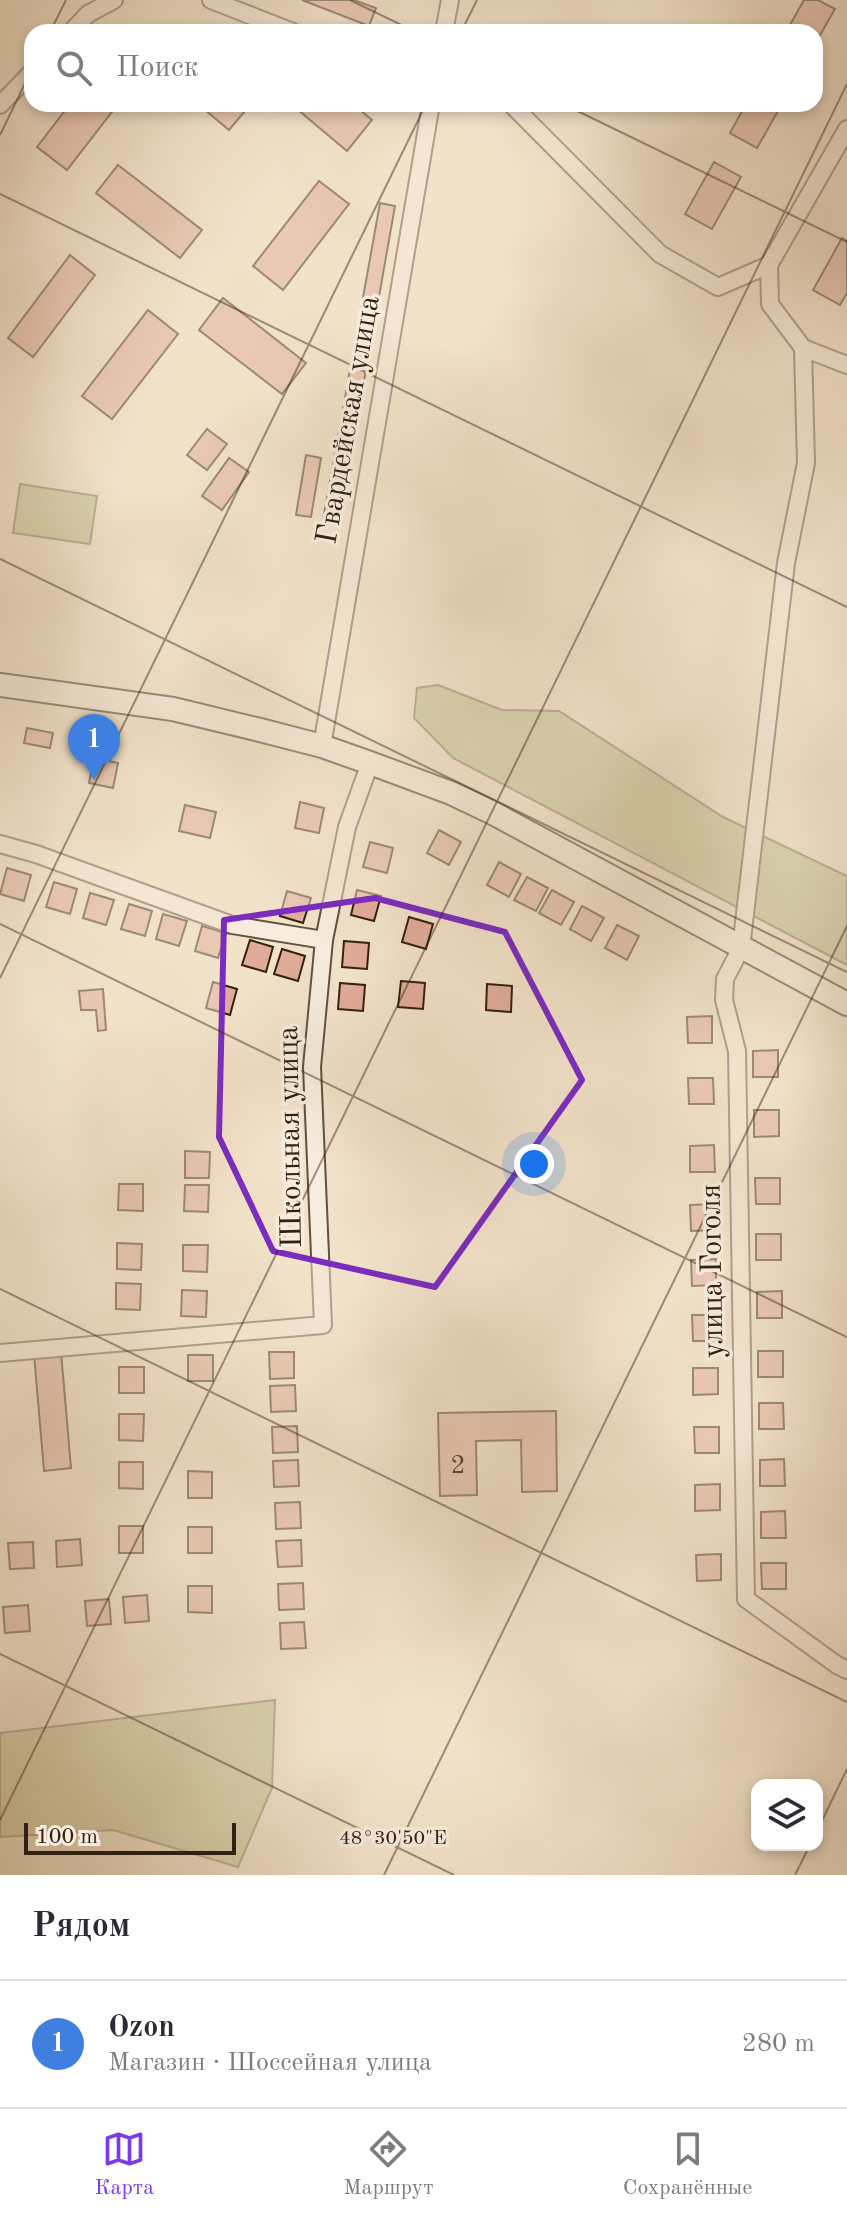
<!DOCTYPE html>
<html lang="ru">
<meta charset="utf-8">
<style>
:root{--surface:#fff;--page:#f2f2f3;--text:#2b2b33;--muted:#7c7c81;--line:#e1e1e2;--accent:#7c3aed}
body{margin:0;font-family:"Old Standard TT",serif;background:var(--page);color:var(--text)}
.controls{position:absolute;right:24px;bottom:24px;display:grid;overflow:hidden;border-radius:16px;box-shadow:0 4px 12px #0003}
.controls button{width:72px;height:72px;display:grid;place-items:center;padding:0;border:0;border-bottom:2px solid var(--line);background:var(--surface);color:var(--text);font:40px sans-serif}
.scale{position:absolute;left:24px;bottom:20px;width:212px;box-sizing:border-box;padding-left:8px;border:4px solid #312111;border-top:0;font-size:22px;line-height:28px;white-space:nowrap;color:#312111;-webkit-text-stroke:6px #f7ecdd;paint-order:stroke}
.you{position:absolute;left:534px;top:1164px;width:28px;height:28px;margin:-20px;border:6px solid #fff;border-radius:50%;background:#1a73e8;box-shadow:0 0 0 12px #1a73e833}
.badge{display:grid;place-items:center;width:52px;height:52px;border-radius:50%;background:var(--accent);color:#fff;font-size:26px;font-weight:700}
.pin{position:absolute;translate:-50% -66px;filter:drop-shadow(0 2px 4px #0008)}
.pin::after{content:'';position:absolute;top:42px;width:28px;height:24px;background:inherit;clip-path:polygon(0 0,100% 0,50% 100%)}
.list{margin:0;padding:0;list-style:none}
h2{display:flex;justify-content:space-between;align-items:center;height:104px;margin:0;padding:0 32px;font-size:34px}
h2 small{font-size:26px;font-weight:400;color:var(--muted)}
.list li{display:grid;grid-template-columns:52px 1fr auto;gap:24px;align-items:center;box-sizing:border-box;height:128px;padding:0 32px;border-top:2px solid var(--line)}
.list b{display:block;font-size:30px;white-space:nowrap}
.list p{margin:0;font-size:26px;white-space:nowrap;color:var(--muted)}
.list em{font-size:26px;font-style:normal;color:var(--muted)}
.icon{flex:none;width:44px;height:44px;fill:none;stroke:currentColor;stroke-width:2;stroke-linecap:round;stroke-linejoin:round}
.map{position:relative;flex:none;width:847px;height:1875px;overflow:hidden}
.search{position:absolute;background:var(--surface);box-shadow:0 4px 12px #0003;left:24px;right:24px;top:24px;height:88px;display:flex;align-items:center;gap:20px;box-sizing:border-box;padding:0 28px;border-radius:24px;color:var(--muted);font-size:30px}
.sheet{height:232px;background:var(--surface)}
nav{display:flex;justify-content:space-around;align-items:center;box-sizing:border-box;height:112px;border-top:2px solid var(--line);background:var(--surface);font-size:22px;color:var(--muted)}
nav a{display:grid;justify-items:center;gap:4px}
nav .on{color:var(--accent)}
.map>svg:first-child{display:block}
.green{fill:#c2c191;stroke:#7a7151;stroke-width:2}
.building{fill:#e0ab99;stroke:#312111;stroke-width:2}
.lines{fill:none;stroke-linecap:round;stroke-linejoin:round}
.street-casing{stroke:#61513f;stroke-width:20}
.secondary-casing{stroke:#312111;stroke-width:26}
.street{stroke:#f7ecdd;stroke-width:16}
.secondary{stroke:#f7ecdd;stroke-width:22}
.marked{fill:none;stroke:#7b2cbf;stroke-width:6;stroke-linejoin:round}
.ticks{fill:none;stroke:#312111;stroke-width:2;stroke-opacity:0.45}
.labels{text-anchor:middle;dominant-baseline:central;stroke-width:7;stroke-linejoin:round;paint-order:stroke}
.number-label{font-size:26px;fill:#5d4433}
.street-label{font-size:30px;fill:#312111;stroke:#f7ecdd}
.ticks-label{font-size:20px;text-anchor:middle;fill:#312111;stroke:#f7ecdd;stroke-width:7;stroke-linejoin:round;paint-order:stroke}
</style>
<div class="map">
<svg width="847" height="1875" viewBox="0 0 847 1875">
<rect width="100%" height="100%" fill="#f2e2ca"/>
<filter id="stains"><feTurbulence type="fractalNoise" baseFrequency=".0025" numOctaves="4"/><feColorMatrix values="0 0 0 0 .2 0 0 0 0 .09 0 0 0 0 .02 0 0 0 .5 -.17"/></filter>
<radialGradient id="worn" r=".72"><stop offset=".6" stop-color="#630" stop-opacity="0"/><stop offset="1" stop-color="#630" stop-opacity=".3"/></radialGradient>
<!-- green -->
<g class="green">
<polygon points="20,484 97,496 90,544 13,533"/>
<polygon points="438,685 502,710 559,711 723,817 847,876 847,965 453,758 414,718 417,688"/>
<polygon points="275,1700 272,1788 238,1867 113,1830 0,1837 0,1733"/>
</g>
<!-- building -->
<g class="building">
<polygon points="302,0 354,0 376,8 369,26"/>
<polygon points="804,0 818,0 835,9 815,44 815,32 786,32"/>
<polygon points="70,104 118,104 67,170 37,147"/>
<polygon points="198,104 251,104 229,130"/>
<polygon points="291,104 353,104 372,120 347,151"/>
<polygon points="746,104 782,104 757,148 730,133"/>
<polygon points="714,162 741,177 712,229 685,214"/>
<polygon points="118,165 202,230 180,258 96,193"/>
<polygon points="319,181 349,204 283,290 253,266"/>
<polygon points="380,203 395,206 339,523 323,520"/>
<polygon points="842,238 847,241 847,293 840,305 813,290"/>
<polygon points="70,255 95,275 33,357 8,338"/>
<polygon points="223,298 306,363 282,394 199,330"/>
<polygon points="148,310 178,334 112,419 82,396"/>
<polygon points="207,429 227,444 207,470 187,455"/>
<polygon points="306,455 321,458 311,517 296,515"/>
<polygon points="229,458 249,472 222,510 202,496"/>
<polygon points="27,728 53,733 50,748 24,743"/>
<polygon points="94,758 118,763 113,788 89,783"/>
<polygon points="300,802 324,808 319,833 295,828"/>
<polygon points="185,805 216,812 210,838 179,831"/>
<polygon points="439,830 461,842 449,865 427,853"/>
<polygon points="370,842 393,848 387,873 363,867"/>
<polygon points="499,862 521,874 509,897 487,885"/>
<polygon points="7,868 31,875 24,901 0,894"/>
<polygon points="527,877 548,888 536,911 514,900"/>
<polygon points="54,882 77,889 70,914 46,907"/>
<polygon points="357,890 381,896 374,921 351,915"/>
<polygon points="552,890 574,902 561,925 539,913"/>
<polygon points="287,891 311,898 303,923 280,916"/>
<polygon points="90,893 114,900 106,925 83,918"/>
<polygon points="129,904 152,911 145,936 121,929"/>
<polygon points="582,906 604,918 591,941 570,929"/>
<polygon points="163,914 187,921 179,946 156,939"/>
<polygon points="409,917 433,924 426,949 402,942"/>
<polygon points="617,925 639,936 627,960 605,948"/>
<polygon points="202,926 226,933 218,958 195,951"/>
<polygon points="250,940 273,947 266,972 242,965"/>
<polygon points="344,941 369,943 367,969 342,967"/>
<polygon points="282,949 305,956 298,981 274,974"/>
<polygon points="401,981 425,983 423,1009 398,1007"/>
<polygon points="213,982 237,989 230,1015 206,1008"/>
<polygon points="340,983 365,985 363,1011 338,1009"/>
<polygon points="487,984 512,986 511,1012 486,1010"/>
<polygon points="103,989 106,1030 98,1031 96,1010 81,1010 79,991"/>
<polygon points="712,1016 712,1043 688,1043 687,1017"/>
<polygon points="778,1050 778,1077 753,1077 753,1051"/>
<polygon points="688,1078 713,1078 714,1104 689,1104"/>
<polygon points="754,1110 779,1110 779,1136 754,1137"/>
<polygon points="714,1145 715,1172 690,1172 690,1146"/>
<polygon points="185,1151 210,1152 209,1178 185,1178"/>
<polygon points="755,1178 780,1178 780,1204 756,1204"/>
<polygon points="119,1184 143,1184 143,1211 118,1210"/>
<polygon points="185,1185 209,1185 208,1212 184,1211"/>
<polygon points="715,1204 716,1230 691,1231 690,1205"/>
<rect x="756" y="1234" width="25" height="26"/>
<polygon points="117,1243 142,1244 141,1270 117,1269"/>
<polygon points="183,1245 208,1245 207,1272 183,1271"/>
<polygon points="716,1259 716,1285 692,1286 691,1260"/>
<polygon points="116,1283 141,1284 140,1310 116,1309"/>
<polygon points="182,1290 207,1291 206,1317 181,1316"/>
<polygon points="782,1291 782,1318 757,1318 757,1292"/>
<polygon points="692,1315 717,1315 717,1341 693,1341"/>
<rect x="758" y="1351" width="25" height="26"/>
<polygon points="61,1352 71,1468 44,1471 34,1354"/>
<polygon points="269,1352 294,1352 294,1378 270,1379"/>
<rect x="188" y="1355" width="25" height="26"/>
<rect x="119" y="1367" width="25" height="26"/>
<polygon points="693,1368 718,1368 718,1394 693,1395"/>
<polygon points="295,1385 296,1411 271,1412 270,1386"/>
<polygon points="759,1403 783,1403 784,1429 759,1429"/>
<polygon points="556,1411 557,1491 522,1492 521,1440 476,1441 477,1495 440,1496 438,1413"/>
<polygon points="119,1414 144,1414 143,1441 119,1440"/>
<polygon points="297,1426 298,1452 273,1453 272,1427"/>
<polygon points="694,1427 719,1427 719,1453 695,1453"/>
<polygon points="784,1459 785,1486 760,1486 760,1460"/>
<polygon points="298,1460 299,1486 274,1487 273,1461"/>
<polygon points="119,1462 143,1462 143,1489 119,1488"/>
<polygon points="188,1471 212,1472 212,1498 188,1498"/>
<polygon points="720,1484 720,1510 695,1511 695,1485"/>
<polygon points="300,1502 301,1528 276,1529 275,1503"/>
<polygon points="785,1511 786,1538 761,1538 761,1512"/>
<rect x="119" y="1526" width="24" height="27"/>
<rect x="188" y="1527" width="24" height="26"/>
<polygon points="80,1539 82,1565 57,1567 56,1541"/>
<polygon points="301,1540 302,1566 278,1567 276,1541"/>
<polygon points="33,1542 34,1568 10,1569 8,1543"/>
<polygon points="721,1554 721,1580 697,1581 696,1555"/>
<polygon points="761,1563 786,1563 786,1589 762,1589"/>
<polygon points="303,1583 304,1609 279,1610 278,1584"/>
<polygon points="188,1586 212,1586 212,1613 188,1612"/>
<polygon points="147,1595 149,1621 125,1623 123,1597"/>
<polygon points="109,1599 111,1624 87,1626 85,1601"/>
<polygon points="28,1605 30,1631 5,1633 3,1607"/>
<polygon points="304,1622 306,1648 281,1649 280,1623"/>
</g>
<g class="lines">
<defs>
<g id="street">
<polyline points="211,0 293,32"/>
<polyline points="71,32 88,14 114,0"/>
<polyline points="444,32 450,0"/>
<polyline points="511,104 660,254 718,287 769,265 770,304 803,348 806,463 786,563 741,948 725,979 724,1000 737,1051 746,1599 837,1665 847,1670"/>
<polyline points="0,105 32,72"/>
<polyline points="769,265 847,129"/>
<polyline points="803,348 847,365"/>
<polyline points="322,746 431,104"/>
<polyline points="0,844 36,854 232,925 324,940"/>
<polyline points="0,1353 323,1325 312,1067 324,940 347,827 370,763"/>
</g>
<polyline id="secondary" points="0,685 173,709 260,730 322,746 370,763 451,793 491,812 847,1004"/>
</defs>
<!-- street casing -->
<use href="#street" class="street-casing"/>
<!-- secondary casing -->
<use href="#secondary" class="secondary-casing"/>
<!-- street -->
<use href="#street" class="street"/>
<!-- secondary -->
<use href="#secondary" class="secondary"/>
</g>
<!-- marked area -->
<path d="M0 0H847V1875H0ZM375,898l130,34 77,148 -147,207 -162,-36 -54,-114 5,-217z" fill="#f2e2ca" fill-opacity=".55" fill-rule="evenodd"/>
<path class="marked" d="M375,898l130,34 77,148 -147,207 -162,-36 -54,-114 5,-217z"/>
<!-- ticks -->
<path class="ticks" d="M350,0l66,32M50,32l16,-32M461,32l16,-32M563,104l284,138M0,135l32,-66M0,194l847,413M0,559l847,413M0,924l847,413M0,978l426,-874M0,1289l847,413M0,1654l454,221M0,1820l847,-1736M817,1831l30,-62M384,1875l463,-949M795,1875l15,-30"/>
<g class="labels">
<!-- number labels -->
<g class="number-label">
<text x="458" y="1466">2</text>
</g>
<!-- street labels -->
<g class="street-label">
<text transform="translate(349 420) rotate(-80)">Гвардейская улица</text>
<text transform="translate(291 1137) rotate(-91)">Школьная улица</text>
<text transform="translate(713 1271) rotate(-91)">улица Гоголя</text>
</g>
</g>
<g class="ticks-label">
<text x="393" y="1844">48°30'50"E</text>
</g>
<rect width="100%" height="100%" filter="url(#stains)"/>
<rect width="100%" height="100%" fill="url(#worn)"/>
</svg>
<div class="controls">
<button><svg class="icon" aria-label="layers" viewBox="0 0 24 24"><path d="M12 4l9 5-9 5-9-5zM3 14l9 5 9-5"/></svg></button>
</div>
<div class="scale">100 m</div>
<div class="you"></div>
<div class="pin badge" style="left:94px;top:780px;background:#3f7fe0">1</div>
<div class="search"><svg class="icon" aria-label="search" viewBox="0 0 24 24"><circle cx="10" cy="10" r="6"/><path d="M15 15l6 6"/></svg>Поиск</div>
</div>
<section class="sheet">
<h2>Рядом<small></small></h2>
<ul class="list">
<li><span class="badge" style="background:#3f7fe0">1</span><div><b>Ozon</b><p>Магазин · Шоссейная улица</p></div><em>280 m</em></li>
</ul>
</section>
<nav>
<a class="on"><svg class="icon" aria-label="map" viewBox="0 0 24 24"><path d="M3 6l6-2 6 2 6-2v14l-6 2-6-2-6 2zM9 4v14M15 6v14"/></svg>Карта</a>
<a><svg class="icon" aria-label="directions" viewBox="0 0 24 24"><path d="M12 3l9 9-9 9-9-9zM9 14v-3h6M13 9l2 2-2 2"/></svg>Маршрут</a>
<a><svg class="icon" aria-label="saved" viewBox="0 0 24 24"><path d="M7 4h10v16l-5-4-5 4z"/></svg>Сохранённые</a>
</nav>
